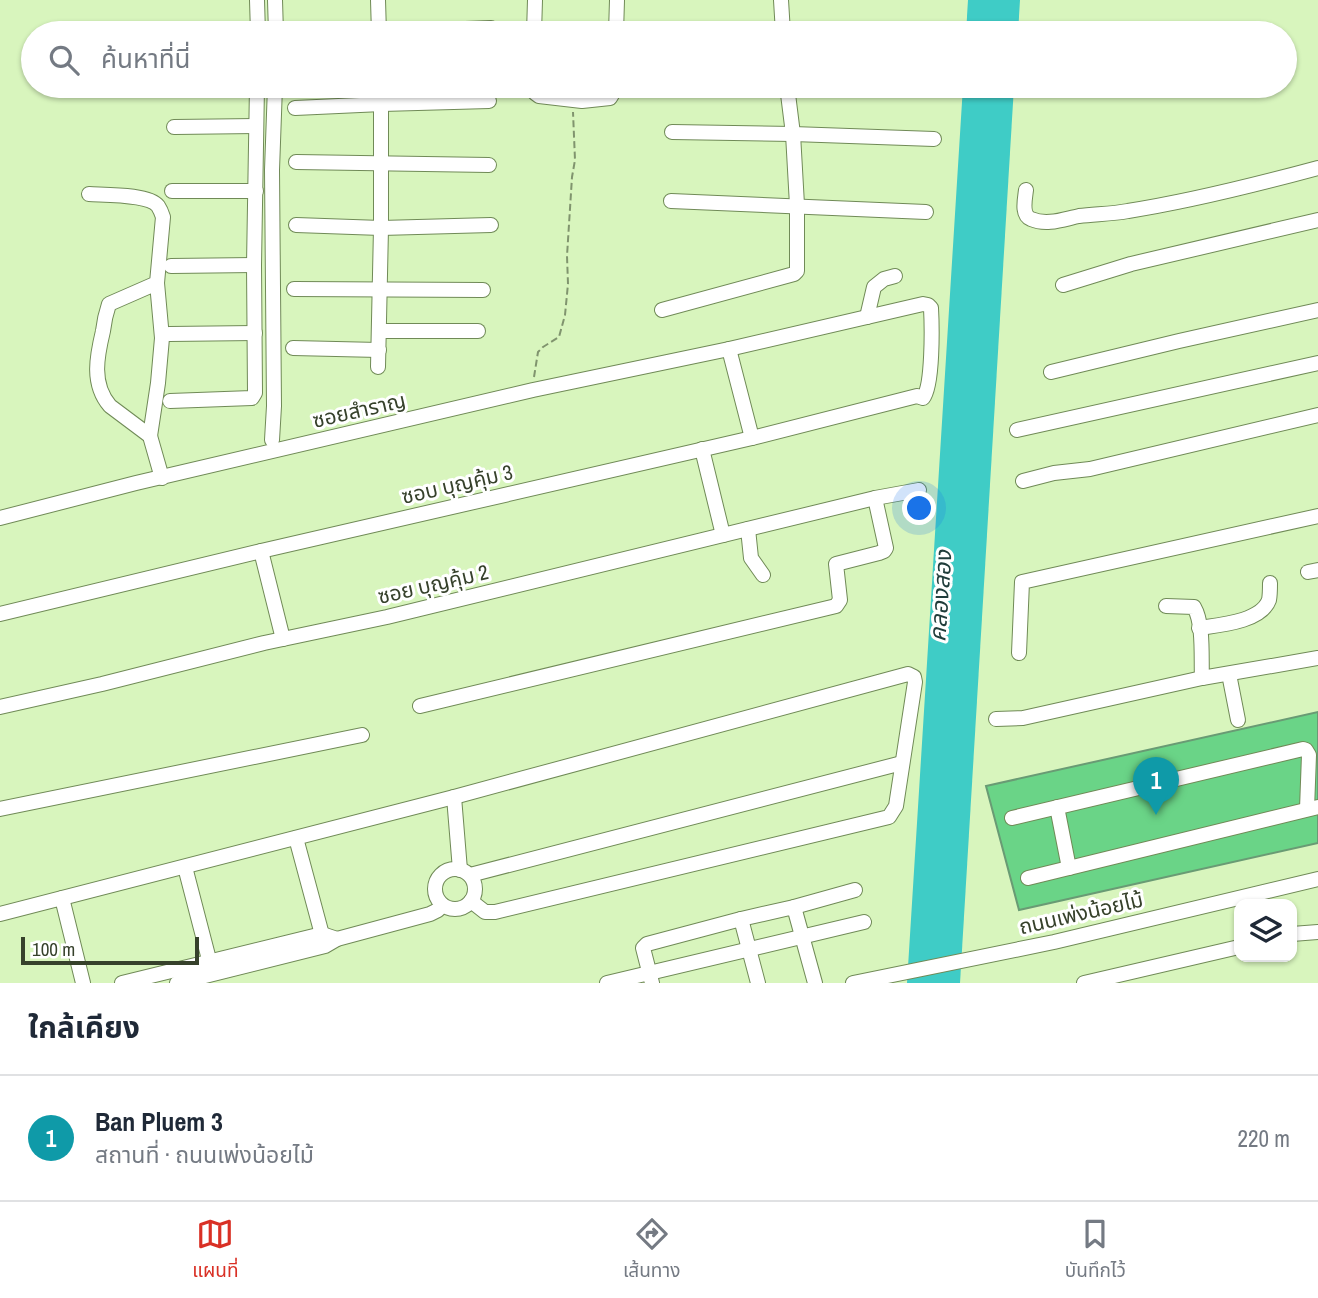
<!DOCTYPE html>
<html lang="th">
<meta charset="utf-8">
<style>
:root{--surface:#fff;--page:#f6f6f7;--text:#1f2937;--muted:#747a83;--line:#e0e1e3;--accent:#d93025}
body{margin:0;font-family:"Archivo Narrow","Noto Sans Thai",sans-serif;background:var(--page);color:var(--text)}
.controls{position:absolute;right:21px;bottom:21px;display:grid;overflow:hidden;border-radius:14px;box-shadow:0 2px 5px #0004}
.controls button{width:63px;height:63px;display:grid;place-items:center;padding:0;border:0;border-bottom:2px solid var(--line);background:var(--surface);color:var(--text);font:35px sans-serif}
.scale{position:absolute;left:21px;bottom:18px;width:178px;box-sizing:border-box;padding-left:7px;border:4px solid #36412b;border-top:0;font-size:19px;line-height:24px;white-space:nowrap;color:#36412b;-webkit-text-stroke:5px #fff;paint-order:stroke}
.you{position:absolute;left:920px;top:509px;width:24px;height:24px;margin:-18px;border:5px solid #fff;border-radius:50%;background:#1a73e8;box-shadow:0 0 0 10px #1a73e833}
.badge{display:grid;place-items:center;width:46px;height:46px;border-radius:50%;background:var(--accent);color:#fff;font-size:23px;font-weight:700}
.pin{position:absolute;translate:-50% -58px;filter:drop-shadow(0 2px 4px #0008)}
.pin::after{content:'';position:absolute;top:37px;width:24px;height:21px;background:inherit;clip-path:polygon(0 0,100% 0,50% 100%)}
.list{margin:0;padding:0;list-style:none}
h2{display:flex;justify-content:space-between;align-items:center;height:91px;margin:0;padding:0 28px;font-size:30px}
h2 small{font-size:23px;font-weight:400;color:var(--muted)}
.list li{display:grid;grid-template-columns:46px 1fr auto;gap:21px;align-items:center;box-sizing:border-box;height:126px;padding:0 28px;border-top:2px solid var(--line)}
.list b{display:block;font-size:26px;white-space:nowrap}
.list p{margin:0;font-size:23px;white-space:nowrap;color:var(--muted)}
.list em{font-size:23px;font-style:normal;color:var(--muted)}
.icon{flex:none;width:38px;height:38px;fill:none;stroke:currentColor;stroke-width:2;stroke-linecap:round;stroke-linejoin:round}
.map{position:relative;flex:none;width:1318px;height:983px;overflow:hidden}
.search{position:absolute;background:var(--surface);box-shadow:0 2px 5px #0004;left:21px;right:21px;top:21px;height:77px;display:flex;align-items:center;gap:18px;box-sizing:border-box;padding:0 24px;border-radius:38px;color:var(--muted);font-size:26px}
.sheet{height:217px;background:var(--surface)}
nav{display:flex;justify-content:space-around;align-items:center;box-sizing:border-box;height:98px;border-top:2px solid var(--line);background:var(--surface);font-size:19px;color:var(--muted)}
nav a{display:grid;justify-items:center;gap:4px}
nav .on{color:var(--accent)}
.map>svg:first-child{display:block}
.water{fill:#3fccc6}
.building{fill:#6ad487;stroke:#699b74;stroke-width:2}
.lines{fill:none;stroke-linecap:round;stroke-linejoin:round}
.minor-casing{stroke:#708a57;stroke-width:16}
.path{stroke:#80946e;stroke-width:2;stroke-dasharray:7 3.5;stroke-linecap:butt}
.minor{stroke:#fff;stroke-width:14}
.labels{text-anchor:middle;dominant-baseline:central;stroke-width:6;stroke-linejoin:round;paint-order:stroke}
.street-label{font-size:21px;fill:#36412b;stroke:#fff}
.water-label{font-size:23px;font-style:italic;fill:#203d3b;stroke:#fff}
</style>
<div class="map">
<svg width="1318" height="983" viewBox="0 0 1318 983">
<rect width="100%" height="100%" fill="#d8f5bd"/>
<!-- water -->
<g class="water">
<polygon points="968,0 1020,0 1018,33 966,33"/>
<polygon points="963,86 1014,86 960,983 907,983"/>
</g>
<!-- building -->
<polygon class="building" points="1318,712 1318,843 1019,910 986,786"/>
<g class="lines">
<defs>
<g id="minor">
<polyline points="257,0 258,33"/>
<polyline points="275,0 276,33"/>
<polyline points="378,0 379,33"/>
<polyline points="781,0 783,33"/>
<polyline points="362,33 491,28"/>
<polyline points="534,33 535,0"/>
<polyline points="616,33 617,0"/>
<polyline points="533,86 535,93 539,96 582,101 610,98 613,93 614,86"/>
<polyline points="295,108 382,104 489,101"/>
<polyline points="174,127 256,126"/>
<polyline points="672,132 793,134 934,139"/>
<polyline points="296,162 489,165"/>
<path d="M1026,190c-1,9 -5,25 5,29 16,7 33,0 48,-3 16,-2 33,-2 49,-5 64,-10 127,-26 190,-43"/>
<polyline points="172,191 256,191"/>
<path d="M89,194c16,1 60,0 69,12 2,3 4,8 5,11l-6,66 -48,21c-3,9 -5,18 -6,27 -6,25 -12,53 7,75l40,30 12,42"/>
<polyline points="671,201 926,212"/>
<polyline points="296,225 381,228 491,225"/>
<polyline points="171,266 254,265"/>
<polyline points="1063,285 1131,264 1318,220"/>
<polyline points="294,289 483,290"/>
<polyline points="662,310 794,274 797,271 797,205 793,134 787,86"/>
<polyline points="867,317 874,287 884,279 895,276"/>
<polyline points="379,331 478,331"/>
<polyline points="169,334 255,333"/>
<polyline points="293,348 379,350"/>
<polyline points="729,349 752,438"/>
<polyline points="378,367 381,228 381,86"/>
<polyline points="1051,372 1179,341 1318,310"/>
<polyline points="170,401 252,398 255,393 254,265 257,86"/>
<polyline points="1017,430 1318,363"/>
<polyline points="150,436 158,383 162,338 157,283"/>
<polyline points="272,440 274,406 272,170 275,86"/>
<polyline points="702,449 723,535"/>
<polyline points="1023,481 1054,473 1090,469 1318,415"/>
<path d="M0,518l136,-35 397,-93 196,-41 194,-45 5,1 3,3c1,18 2,78 -8,90l-6,-2 -165,42 -491,113 -261,63"/>
<polyline points="748,529 751,558 763,575"/>
<polyline points="261,551 283,639"/>
<polyline points="1308,572 1318,570"/>
<path d="M1166,606l28,1c10,17 7,51 8,71"/>
<path d="M1199,628c20,-3 62,-6 70,-28 1,-5 1,-12 1,-17"/>
<polyline points="1019,653 1022,582 1318,516"/>
<polyline points="1229,674 1238,720"/>
<polyline points="420,706 836,606 840,600 836,564 879,553 884,551 886,548 875,498"/>
<polyline points="0,707 102,684 264,643 387,617 875,498 919,490"/>
<polyline points="996,719 1023,718 1202,678 1318,658"/>
<polyline points="454,797 460,870"/>
<polyline points="1057,807 1069,868"/>
<polyline points="0,809 362,735"/>
<polyline points="1012,818 1303,749 1306,750 1309,755 1307,809"/>
<polyline points="296,838 324,942"/>
<polyline points="185,867 212,971"/>
<circle cx="455" cy="889" r="20"/>
<polyline points="470,875 902,763"/>
<polyline points="1028,878 1318,807"/>
<polyline points="62,898 83,983"/>
<polyline points="794,907 855,890"/>
<polyline points="0,914 454,797 908,674 914,677 915,682 896,806 889,817 495,912 485,912 471,901"/>
<polyline points="741,919 758,983"/>
<polyline points="1292,934 1318,932"/>
<polyline points="122,983 322,934 337,939"/>
<polyline points="177,983 325,946 337,939 430,914 438,910 442,905"/>
<polyline points="607,983 864,922"/>
<polyline points="652,983 643,948 647,944 741,919 794,907 815,983"/>
<polyline points="853,983 1054,942 1318,879"/>
<polyline points="1084,983 1239,947"/>
</g>
</defs>
<!-- minor casing -->
<use href="#minor" class="minor-casing"/>
<!-- path -->
<polyline class="path" points="534,377 538,352 543,347 559,337 565,315 568,284 567,256 572,177 575,160 573,112"/>
<!-- minor -->
<use href="#minor" class="minor"/>
</g>
<g class="labels">
<!-- street labels -->
<g class="street-label">
<text transform="translate(359 410) rotate(-13)">ซอยสำราญ</text>
<text transform="translate(457 484) rotate(-13)">ซอบ บุญคุ้ม 3</text>
<text transform="translate(433 584) rotate(-13)">ซอย บุญคุ้ม 2</text>
<text transform="translate(1081 913) rotate(-13)">ถนนเพ่งน้อยไม้</text>
</g>
<!-- water labels -->
<g class="water-label">
<text transform="translate(940 596) rotate(-86)">คลองสอง</text>
</g>
</g>
</svg>
<div class="controls">
<button><svg class="icon" aria-label="layers" viewBox="0 0 24 24"><path d="M12 4l9 5-9 5-9-5zM3 14l9 5 9-5"/></svg></button>
</div>
<div class="scale">100 m</div>
<div class="you"></div>
<div class="pin badge" style="left:1156px;top:815px;background:#0f9aa8">1</div>
<div class="search"><svg class="icon" aria-label="search" viewBox="0 0 24 24"><circle cx="10" cy="10" r="6"/><path d="M15 15l6 6"/></svg>ค้นหาที่นี่</div>
</div>
<section class="sheet">
<h2>ใกล้เคียง<small></small></h2>
<ul class="list">
<li><span class="badge" style="background:#0f9aa8">1</span><div><b>Ban Pluem 3</b><p>สถานที่ · ถนนเพ่งน้อยไม้</p></div><em>220 m</em></li>
</ul>
</section>
<nav>
<a class="on"><svg class="icon" aria-label="map" viewBox="0 0 24 24"><path d="M3 6l6-2 6 2 6-2v14l-6 2-6-2-6 2zM9 4v14M15 6v14"/></svg>แผนที่</a>
<a><svg class="icon" aria-label="directions" viewBox="0 0 24 24"><path d="M12 3l9 9-9 9-9-9zM9 14v-3h6M13 9l2 2-2 2"/></svg>เส้นทาง</a>
<a><svg class="icon" aria-label="saved" viewBox="0 0 24 24"><path d="M7 4h10v16l-5-4-5 4z"/></svg>บันทึกไว้</a>
</nav>
